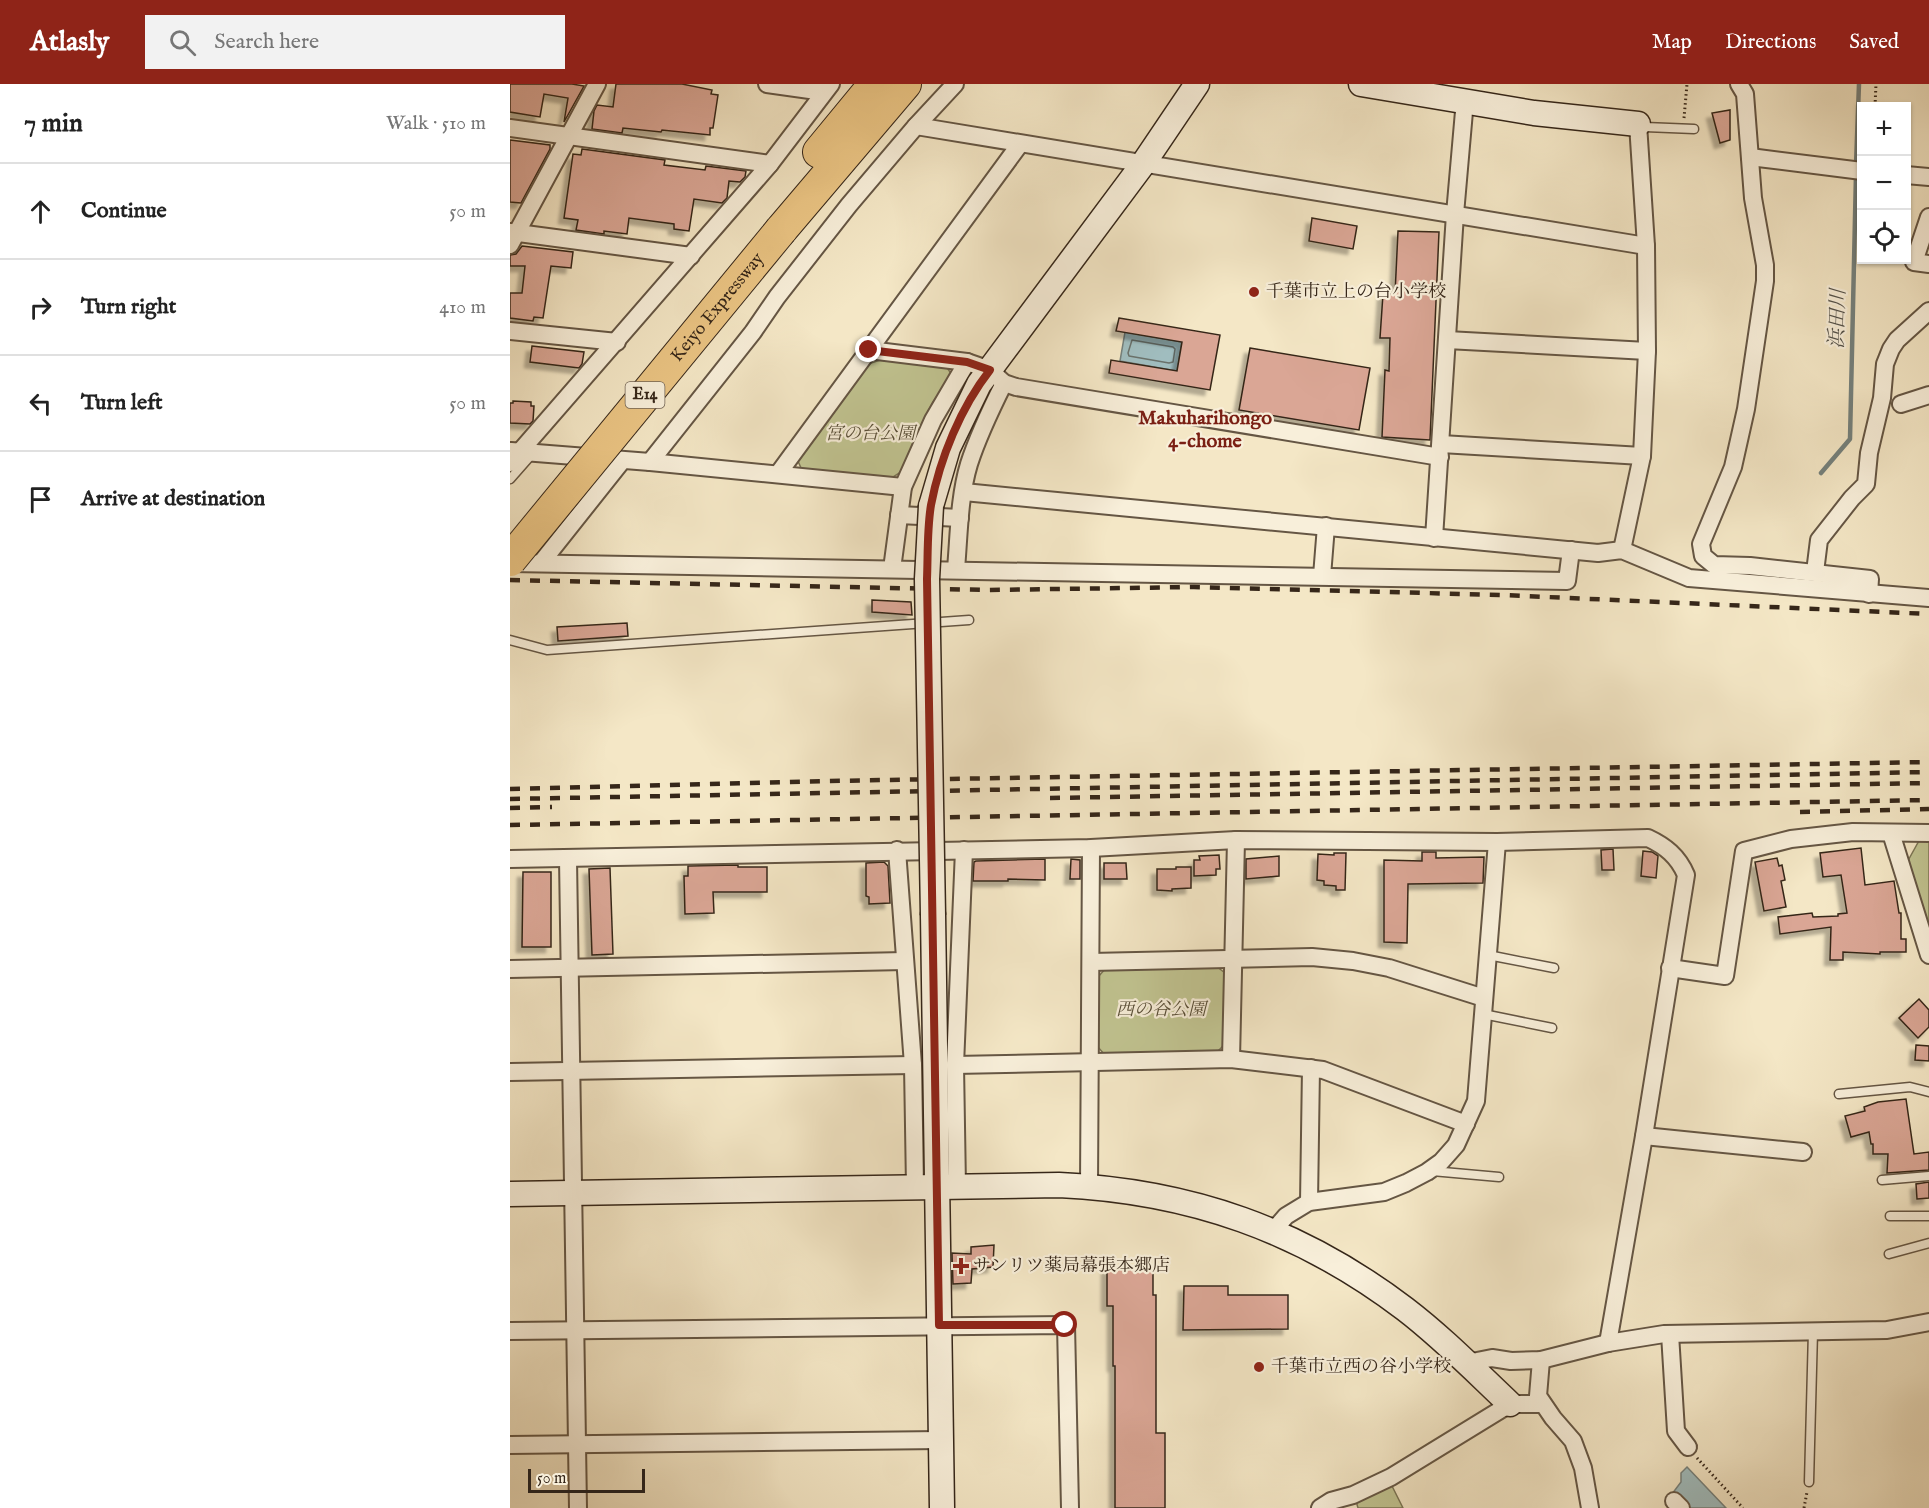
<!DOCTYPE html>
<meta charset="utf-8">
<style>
:root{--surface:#fff;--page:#f2f2f2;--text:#222;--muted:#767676;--line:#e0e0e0;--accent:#8f2418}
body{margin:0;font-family:"IM FELL English","Noto Serif JP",serif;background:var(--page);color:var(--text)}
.controls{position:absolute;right:18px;top:18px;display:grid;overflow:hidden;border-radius:0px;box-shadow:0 2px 4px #0004}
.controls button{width:54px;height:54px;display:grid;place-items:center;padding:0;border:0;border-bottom:2px solid var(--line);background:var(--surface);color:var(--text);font:30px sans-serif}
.scale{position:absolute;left:18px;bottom:15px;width:117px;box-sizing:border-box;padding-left:6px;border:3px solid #352619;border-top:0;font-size:16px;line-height:21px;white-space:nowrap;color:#352619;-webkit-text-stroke:4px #f8efda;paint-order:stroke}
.stop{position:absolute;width:18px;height:18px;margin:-14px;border:4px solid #8f2418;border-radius:50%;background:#fff}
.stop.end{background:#8f2418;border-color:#fff;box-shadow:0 2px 6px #0008}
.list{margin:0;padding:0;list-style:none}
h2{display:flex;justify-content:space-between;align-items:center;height:78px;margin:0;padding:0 24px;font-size:26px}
h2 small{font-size:20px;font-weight:400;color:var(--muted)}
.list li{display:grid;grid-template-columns:39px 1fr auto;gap:18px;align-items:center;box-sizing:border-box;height:96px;padding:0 24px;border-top:2px solid var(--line)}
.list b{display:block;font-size:22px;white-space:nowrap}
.list em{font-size:20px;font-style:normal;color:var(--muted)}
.icon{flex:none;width:33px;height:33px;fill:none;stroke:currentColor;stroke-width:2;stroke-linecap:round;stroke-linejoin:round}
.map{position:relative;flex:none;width:1419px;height:1424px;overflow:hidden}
header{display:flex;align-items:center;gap:36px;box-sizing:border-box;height:84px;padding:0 30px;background:var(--accent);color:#fff}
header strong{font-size:28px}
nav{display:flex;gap:33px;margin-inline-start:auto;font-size:21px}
.search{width:420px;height:54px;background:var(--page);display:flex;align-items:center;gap:15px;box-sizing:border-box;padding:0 21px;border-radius:0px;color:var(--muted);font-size:22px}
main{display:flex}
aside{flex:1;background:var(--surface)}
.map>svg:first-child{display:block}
.green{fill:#c1c491;stroke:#7b7555;stroke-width:1.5}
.water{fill:#a0bdbf;stroke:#75817d;stroke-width:1.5}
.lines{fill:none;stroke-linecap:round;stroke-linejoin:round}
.shore{stroke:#6a726c;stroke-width:1.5}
.stream{stroke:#75817d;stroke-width:4.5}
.building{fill:#daa695;stroke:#352619;stroke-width:1.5;filter:url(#shadow)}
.lane-casing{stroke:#655644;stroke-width:11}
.street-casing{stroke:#655644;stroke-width:20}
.secondary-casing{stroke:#352619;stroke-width:27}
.highway-casing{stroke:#352619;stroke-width:34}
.path{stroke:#352619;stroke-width:3;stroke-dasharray:1.5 3;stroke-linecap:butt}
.lane{stroke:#f8efda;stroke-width:8}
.street{stroke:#f8efda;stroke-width:16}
.secondary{stroke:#f8efda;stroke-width:24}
.highway{stroke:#eac483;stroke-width:32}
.rail{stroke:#352619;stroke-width:4.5;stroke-dasharray:10 10;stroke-linecap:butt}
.secondary-bridge-casing{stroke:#352619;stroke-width:27;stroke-linecap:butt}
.highway-bridge-casing{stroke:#352619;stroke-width:34;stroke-linecap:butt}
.secondary-bridge{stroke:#f8efda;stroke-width:24}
.highway-bridge{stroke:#eac483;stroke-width:32}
.route{stroke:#8f2418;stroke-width:8}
.poi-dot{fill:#8f2418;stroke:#f8efda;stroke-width:2}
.labels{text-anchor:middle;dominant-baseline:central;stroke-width:4.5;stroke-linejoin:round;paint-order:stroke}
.shield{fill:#f8efda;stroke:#706253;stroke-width:1.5}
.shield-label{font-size:16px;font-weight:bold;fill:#352619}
.poi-label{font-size:18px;fill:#352619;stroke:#f8efda;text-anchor:start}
.street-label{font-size:18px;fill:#352619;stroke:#f8efda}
.park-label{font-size:18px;font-style:italic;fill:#584e37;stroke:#f8efda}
.water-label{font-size:20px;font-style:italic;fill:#55534b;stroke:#f8efda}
.neighbourhood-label{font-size:20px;font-weight:bold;fill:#7a1f14;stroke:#f8efda}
</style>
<header>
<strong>Atlasly</strong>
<div class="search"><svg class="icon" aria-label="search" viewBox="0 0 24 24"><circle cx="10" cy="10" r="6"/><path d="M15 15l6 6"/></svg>Search here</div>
<nav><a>Map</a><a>Directions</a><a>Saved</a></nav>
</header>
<main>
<aside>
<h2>7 min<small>Walk · 510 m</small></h2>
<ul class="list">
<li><svg class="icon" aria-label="ahead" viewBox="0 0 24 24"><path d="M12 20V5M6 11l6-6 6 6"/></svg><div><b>Continue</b></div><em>50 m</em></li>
<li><svg class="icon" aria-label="right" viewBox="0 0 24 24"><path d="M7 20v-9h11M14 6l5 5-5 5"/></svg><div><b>Turn right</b></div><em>410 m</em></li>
<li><svg class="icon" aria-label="left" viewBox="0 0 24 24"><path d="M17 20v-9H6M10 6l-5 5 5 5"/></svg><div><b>Turn left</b></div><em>50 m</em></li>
<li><svg class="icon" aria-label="arrive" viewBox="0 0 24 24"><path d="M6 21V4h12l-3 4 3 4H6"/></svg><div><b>Arrive at destination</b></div></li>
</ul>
</aside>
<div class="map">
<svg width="1419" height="1424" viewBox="0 0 1419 1424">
<defs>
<filter id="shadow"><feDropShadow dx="-5.5" dy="5.5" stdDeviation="1.5" flood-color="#0004"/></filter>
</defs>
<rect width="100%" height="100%" fill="#f4e7c6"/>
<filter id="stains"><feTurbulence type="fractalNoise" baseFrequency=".00333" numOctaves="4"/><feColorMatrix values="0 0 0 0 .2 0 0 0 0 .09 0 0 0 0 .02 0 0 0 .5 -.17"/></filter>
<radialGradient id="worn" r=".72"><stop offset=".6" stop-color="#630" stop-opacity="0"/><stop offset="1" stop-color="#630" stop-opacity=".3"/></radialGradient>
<!-- green -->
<g class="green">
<polygon points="370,276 436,282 442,291 423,318 409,346 391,388 380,395 292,386 287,375 358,280"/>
<polygon points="1410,755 1419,755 1419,843 1415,844 1395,782"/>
<polygon points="706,882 715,889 714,961 706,969 595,971 587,962 588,893 596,884"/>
<polygon points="881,1400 893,1424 848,1424 846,1417"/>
</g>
<!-- water -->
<g class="water">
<polygon points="615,248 672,258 667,287 610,277"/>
<polygon points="1177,1383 1216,1424 1175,1424 1162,1410 1171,1398 1171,1389"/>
</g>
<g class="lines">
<!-- shore -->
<polygon class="shore" points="622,256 663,263 665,265 663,278 659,279 619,272 618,269"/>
<!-- stream -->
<g class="stream">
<polyline points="1346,81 1349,0"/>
<polyline points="1311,389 1340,355 1346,90"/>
</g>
</g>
<!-- building -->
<g class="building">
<polygon points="0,0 62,0 74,2 54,38 58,14 34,10 30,33 0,28"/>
<polygon points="106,0 172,0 202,6 201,10 208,11 203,44 200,44 200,51 152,46 151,48 113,44 112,49 82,45 84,27 87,21 103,23"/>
<polygon points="1220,26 1220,56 1210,59 1202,29"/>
<polygon points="0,56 40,61 40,65 11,119 0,118"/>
<polygon points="72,65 155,76 154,81 195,86 196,82 236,87 235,93 230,98 219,97 217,114 212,119 184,115 179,147 164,145 164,140 119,134 117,150 94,147 94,150 66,146 68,136 54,134 63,70 71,71"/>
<polygon points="802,134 847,142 843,165 799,157"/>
<polygon points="888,147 929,148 920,356 872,353 875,286 879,287 880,254 870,254 873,210 885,210"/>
<polygon points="12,162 63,168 61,184 41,182 33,234 24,233 23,237 0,234 0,209 12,209 15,182 0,182 0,171 6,170"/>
<polygon points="609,234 710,251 700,306 599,289 601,276 667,287 672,258 606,247"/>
<polygon points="22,262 74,268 72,280 69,284 20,278"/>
<polygon points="740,264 860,284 849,346 729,326"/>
<polygon points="3,317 21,318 21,322 24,322 23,337 20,340 0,339 0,319 3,319"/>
<polygon points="362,516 401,518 402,531 362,528"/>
<polygon points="117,539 118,552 48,557 47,543"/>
<polygon points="1351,764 1355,801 1384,797 1389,829 1391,829 1391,855 1396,855 1396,868 1370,868 1370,870 1333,868 1333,876 1320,876 1321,843 1270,850 1268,833 1302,829 1303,833 1328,832 1328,830 1337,829 1331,791 1313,793 1310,769"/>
<polygon points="1103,765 1104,786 1092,786 1091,766"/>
<polygon points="1133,767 1142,768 1148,772 1146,794 1131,792"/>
<polygon points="912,768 926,768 926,774 974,773 973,799 898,800 897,859 874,858 874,776 912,777"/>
<polygon points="824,769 836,769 835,806 826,806 826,802 814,801 814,797 807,796 808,770 824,771"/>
<polygon points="709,771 710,785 706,785 706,791 684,792 684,776 690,776 689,772"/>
<polygon points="769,772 769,792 736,795 736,775"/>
<polygon points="1267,774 1269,782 1272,781 1275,796 1271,797 1276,823 1254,827 1245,778"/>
<polygon points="535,775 535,796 498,795 498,797 463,797 464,778 466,777"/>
<polygon points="561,775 570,776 570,795 560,795"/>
<polygon points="374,778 378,782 380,819 359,820 359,813 356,812 356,779"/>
<polygon points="594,779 616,779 617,795 594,795"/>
<polygon points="228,781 228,783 257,783 257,808 203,808 204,829 175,830 174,792 178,792 178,782"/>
<polygon points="666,783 681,783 681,804 662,805 662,807 647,806 647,785 666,785"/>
<polygon points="100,784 103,870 82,871 79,785"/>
<polygon points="13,788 41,788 41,863 12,863"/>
<polygon points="1409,915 1419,926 1419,943 1408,954 1389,934"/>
<polygon points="1406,961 1419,962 1419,977 1405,976"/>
<polygon points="1396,1015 1404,1070 1419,1068 1419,1086 1377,1089 1378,1070 1363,1070 1363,1060 1361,1060 1359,1048 1341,1053 1335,1032 1355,1027 1354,1023 1368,1018"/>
<polygon points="1419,1098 1419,1114 1407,1115 1406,1100"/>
<polygon points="484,1161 483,1183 462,1185 461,1199 443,1200 442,1169 461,1170 461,1163"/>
<polygon points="597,1184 643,1184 643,1211 646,1211 646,1349 655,1349 655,1424 605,1424 605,1282 603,1282 603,1222 597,1222"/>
<polygon points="674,1202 718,1202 718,1211 778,1211 778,1245 673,1246"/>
</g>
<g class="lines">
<defs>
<g id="lane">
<polyline points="1129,40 1135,43 1184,45"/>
<polyline points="0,395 22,370"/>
<polyline points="0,556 37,566 459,536"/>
<polyline points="978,871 1044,884"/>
<polyline points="973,930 1042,944"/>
<polyline points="1329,1010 1400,1003 1419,1008"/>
<polyline points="922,1087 989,1093"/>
<polyline points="1372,1096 1419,1092"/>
<polyline points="1380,1132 1419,1132"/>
<polyline points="1379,1170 1419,1159"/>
<polyline points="1299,1398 1303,1247"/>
</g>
<g id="street">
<polyline points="257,0 314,8"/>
<polyline points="1229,0 1235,10 1243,114 1255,181 1255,197 1236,325 1223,383 1191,460 1193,472 1204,481 1240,482 1360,495 1359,510"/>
<polyline points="406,42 1136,162"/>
<polyline points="0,44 260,80"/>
<polyline points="1240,73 1352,87"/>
<polyline points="1396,91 1419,93"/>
<polyline points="1419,133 1404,178 1419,180"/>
<polyline points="0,148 181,172"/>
<polyline points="0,161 87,0"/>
<polyline points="0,247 107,258"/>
<polyline points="937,256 1137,267"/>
<polyline points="359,266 457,278 480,286 494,299 506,303 930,373"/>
<polyline points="1391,320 1419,311"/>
<polyline points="931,360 1132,372"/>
<polyline points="1,367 140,378 393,403"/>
<polyline points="140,378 243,248 267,213 339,121 406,42 445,0"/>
<polyline points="0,379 260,80 321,0"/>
<polyline points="268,390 510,60"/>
<polyline points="454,408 1088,469 1112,466 1179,494 1419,514"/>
<polyline points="389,431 450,434"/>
<polyline points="924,454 945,130 955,16"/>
<polyline points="1112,466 1132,372 1137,267 1136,162 1128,40"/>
<polyline points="0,479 1057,497 1061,466"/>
<polyline points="31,479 112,377"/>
<polyline points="382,485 393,403 423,336 457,278"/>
<path d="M446,485c3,-34 3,-72 13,-105 9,-28 22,-55 35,-81"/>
<polyline points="1305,488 1309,456 1342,414 1356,400 1359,369 1372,314 1375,280 1381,265 1387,256 1419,227"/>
<polyline points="812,492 816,442"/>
<polyline points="1381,749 1419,871"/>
<polyline points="387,766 403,981 405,1103"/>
<path d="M0,775l581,-11 145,-8 261,2 151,-4c17,8 30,18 38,37l-42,261 -36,207"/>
<polyline points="58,775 68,1424"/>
<polyline points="581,878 802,873 843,877 879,884 974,914"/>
<polyline points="1160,884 1215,892 1234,767 1281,755 1343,748 1419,749"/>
<polyline points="0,885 395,877"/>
<polyline points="721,975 726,756"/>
<polyline points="445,981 721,975 813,986 956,1040"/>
<polyline points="0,988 403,981"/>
<polyline points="1134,1052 1293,1068"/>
<polyline points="447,1103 445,981 454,766"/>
<polyline points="579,1103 581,764"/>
<polyline points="799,1118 801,984"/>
<polyline points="763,1147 776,1132 799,1118 874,1108 896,1099 917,1088 931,1078 946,1061 966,1017 987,758"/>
<polyline points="0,1247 556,1241 560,1424"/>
<polyline points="1160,1250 1166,1347 1178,1363"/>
<polyline points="1031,1276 1028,1312 1043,1334 1063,1357 1073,1384 1080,1424"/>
<polyline points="957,1279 982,1274 1001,1277 1031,1276 1098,1259 1154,1250 1377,1246 1419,1238"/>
<polyline points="0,1361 431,1356"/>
<polyline points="1164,1417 1171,1424"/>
<polyline points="810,1424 821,1417 843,1411 881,1393 1000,1320 1032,1320"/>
</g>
<g id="secondary">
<polyline points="851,0 1024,29 1128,40"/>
<polyline points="421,422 438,364 469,300 633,80 687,0"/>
<polyline points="423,831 432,1424"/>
<path d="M0,1110l549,-9c131,6 242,45 346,124 38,29 71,63 105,95"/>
</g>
<g id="highway">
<polyline points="309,68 365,0"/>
<polyline points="271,146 395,0"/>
</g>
</defs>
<!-- lane casing -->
<use href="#lane" class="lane-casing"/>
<!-- street casing -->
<use href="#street" class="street-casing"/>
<!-- secondary casing -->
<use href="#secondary" class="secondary-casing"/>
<!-- highway casing -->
<use href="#highway" class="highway-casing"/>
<!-- path -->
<g class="path">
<polyline points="1365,22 1366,0"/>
<polyline points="1174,34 1177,0"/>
<polyline points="1187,1374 1233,1424"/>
<polyline points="1294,1424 1297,1408"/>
</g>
<!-- lane -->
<use href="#lane" class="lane"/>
<!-- street -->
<use href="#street" class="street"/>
<!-- secondary -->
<use href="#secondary" class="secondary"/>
<!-- highway -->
<use href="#highway" class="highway"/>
<!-- rail -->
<g class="rail">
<polyline points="0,496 479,506 684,503 992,511 1419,530"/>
<polyline points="0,705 319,697 1419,678"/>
<polyline points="540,714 1419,699"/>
<polyline points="0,715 1419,688"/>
<polyline points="0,724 42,723"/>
<polyline points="1290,728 1419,725"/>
<polyline points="0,741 1419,716"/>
</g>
<defs>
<polyline id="secondary-bridge" points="421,422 417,495 423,831"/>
<g id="highway-bridge">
<path id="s1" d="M0,476l271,-330"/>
</g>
</defs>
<!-- secondary-bridge casing -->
<use href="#secondary-bridge" class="secondary-bridge-casing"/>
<!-- highway-bridge casing -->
<use href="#highway-bridge" class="highway-bridge-casing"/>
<!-- secondary-bridge -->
<use href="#secondary-bridge" class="secondary-bridge"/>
<!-- highway-bridge -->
<use href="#highway-bridge" class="highway-bridge"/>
</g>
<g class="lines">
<!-- route -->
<path class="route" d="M359,266l98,12 23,8c-29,37 -50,88 -59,135 -4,24 -3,49 -4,74l12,746h126"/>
</g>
<!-- markers -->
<g class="poi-dot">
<circle cx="744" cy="208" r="6"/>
<path d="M448 1173h6v6h6v6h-6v6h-6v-6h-6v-6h6z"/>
<circle cx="749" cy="1283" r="6"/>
</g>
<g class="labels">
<!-- shield labels -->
<rect class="shield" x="115.5" y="298" width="39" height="26" rx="4.5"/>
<g class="shield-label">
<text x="135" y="311">E14</text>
</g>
<!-- poi labels -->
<g class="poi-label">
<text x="756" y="208">千葉市立上の台小学校</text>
<text x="463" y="1182">サンリツ薬局幕張本郷店</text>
<text x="761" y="1283">千葉市立西の谷小学校</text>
</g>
<!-- street labels -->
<g class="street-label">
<text stroke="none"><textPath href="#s1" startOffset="327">Keiyo Expressway</textPath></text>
</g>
<!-- park labels -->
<g class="park-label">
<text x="360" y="350">宮の台公園</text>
<text x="651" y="926">西の谷公園</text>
</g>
<!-- water labels -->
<g class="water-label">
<text transform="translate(1328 235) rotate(-88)">浜田川</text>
</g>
<!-- neighbourhood labels -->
<g class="neighbourhood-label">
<text x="695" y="334">Makuharihongo<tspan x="695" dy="23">4-chome</tspan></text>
</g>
</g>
<rect width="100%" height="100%" filter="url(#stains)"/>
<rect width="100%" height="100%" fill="url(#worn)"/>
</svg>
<div class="controls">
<button>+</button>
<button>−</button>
<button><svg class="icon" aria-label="locate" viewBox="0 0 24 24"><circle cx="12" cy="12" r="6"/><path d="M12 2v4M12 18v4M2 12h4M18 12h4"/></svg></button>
</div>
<div class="scale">50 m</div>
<div class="stop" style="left:555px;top:1241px"></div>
<div class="stop end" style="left:359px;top:266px"></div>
</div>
</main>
